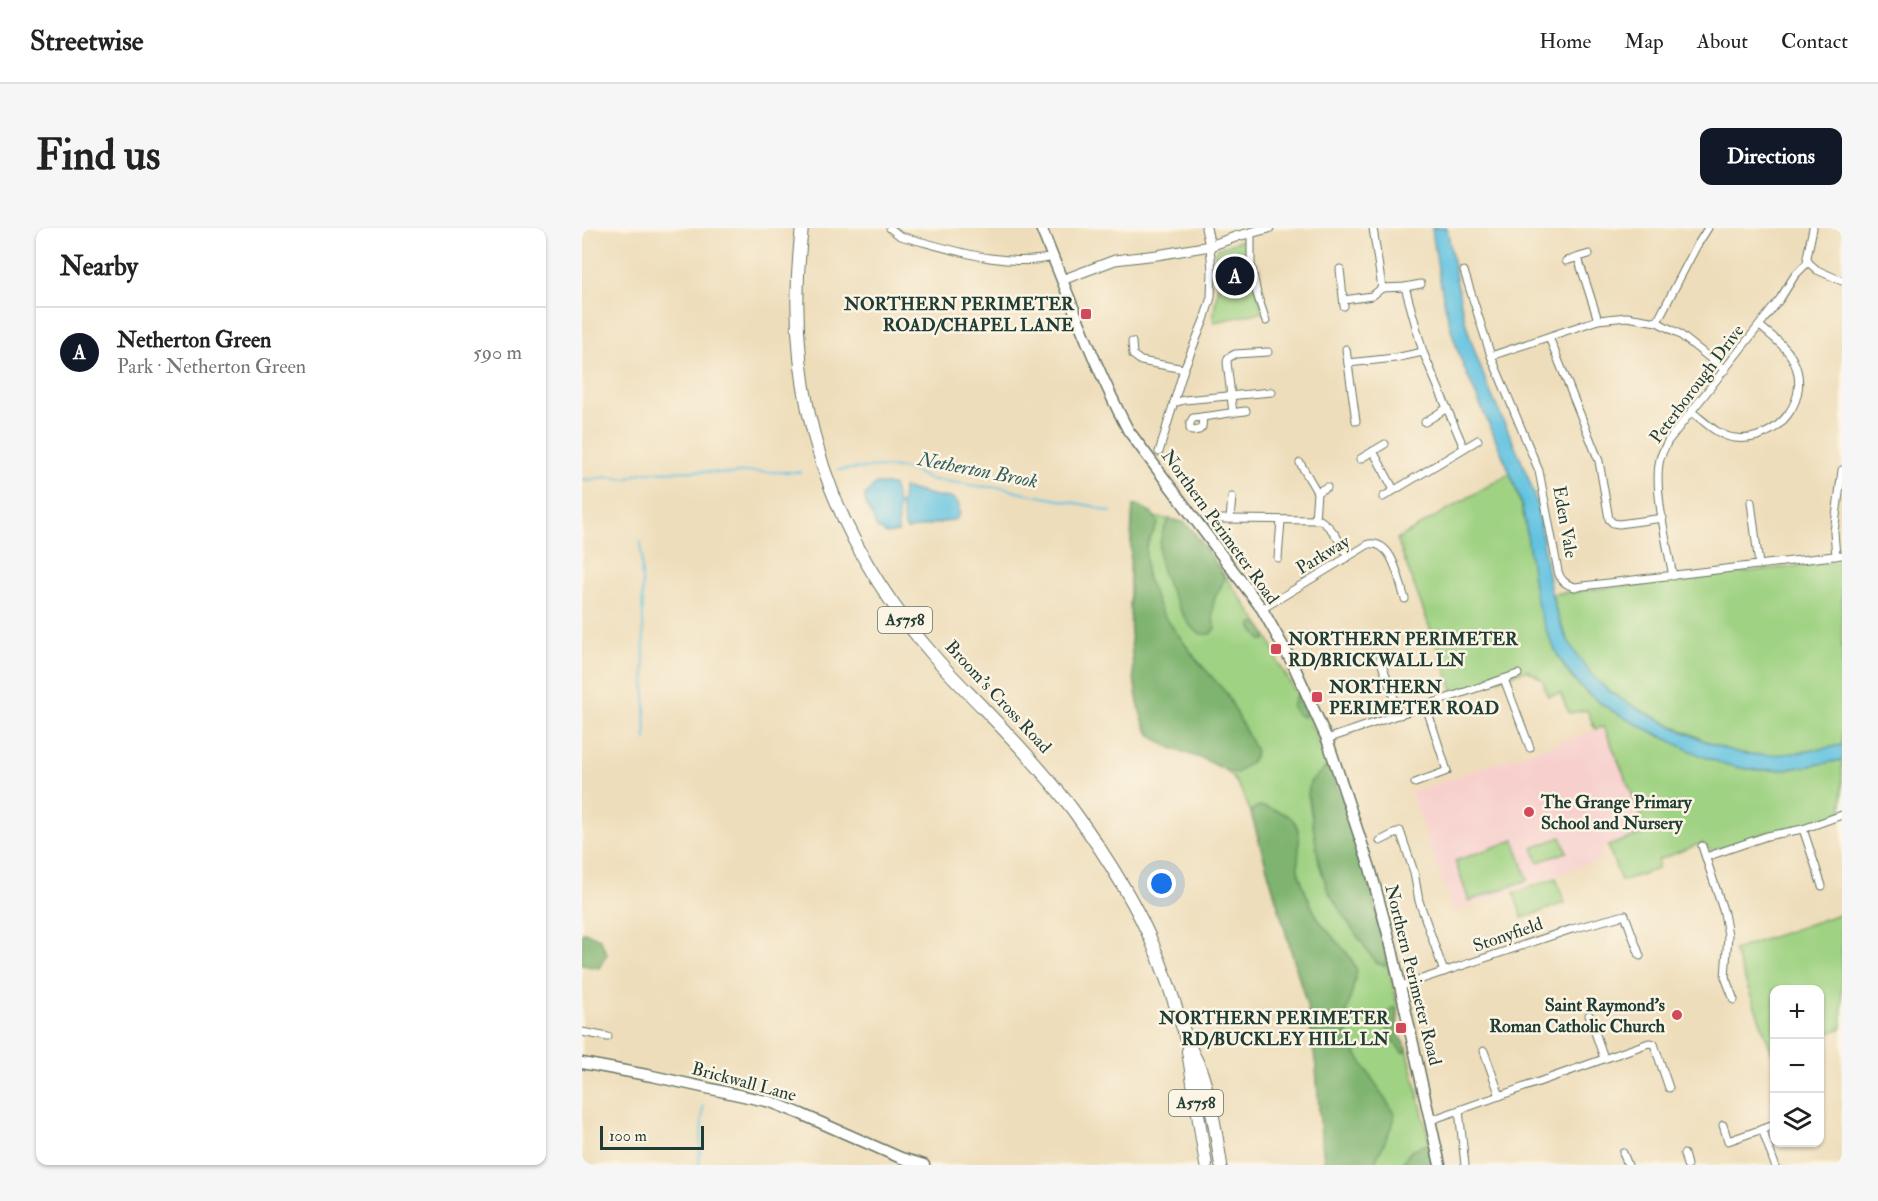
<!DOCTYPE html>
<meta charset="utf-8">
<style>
:root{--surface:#fff;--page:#f6f6f6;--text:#222;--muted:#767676;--line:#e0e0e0;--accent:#111827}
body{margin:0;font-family:"IM FELL Double Pica",serif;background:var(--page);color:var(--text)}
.controls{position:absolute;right:18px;bottom:18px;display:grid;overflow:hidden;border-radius:12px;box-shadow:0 2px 4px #0004}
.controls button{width:54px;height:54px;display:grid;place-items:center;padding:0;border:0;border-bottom:2px solid var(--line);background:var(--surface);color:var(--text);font:30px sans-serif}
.scale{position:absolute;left:18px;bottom:15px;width:104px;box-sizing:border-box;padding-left:6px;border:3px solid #1f3d34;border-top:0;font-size:16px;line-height:21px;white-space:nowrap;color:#1f3d34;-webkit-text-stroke:4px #fcf5e5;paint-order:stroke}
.you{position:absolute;left:580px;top:656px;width:21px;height:21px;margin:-15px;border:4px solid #fff;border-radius:50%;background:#1a73e8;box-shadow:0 0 0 9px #1a73e833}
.badge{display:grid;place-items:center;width:39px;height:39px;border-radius:50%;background:var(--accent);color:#fff;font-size:20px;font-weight:700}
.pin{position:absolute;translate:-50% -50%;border:3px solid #fff;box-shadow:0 2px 6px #0006}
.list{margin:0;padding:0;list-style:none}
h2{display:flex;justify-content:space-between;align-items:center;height:78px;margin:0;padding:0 24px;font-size:26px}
h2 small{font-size:20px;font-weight:400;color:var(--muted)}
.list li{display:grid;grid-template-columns:39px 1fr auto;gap:18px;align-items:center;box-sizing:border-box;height:90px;padding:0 24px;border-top:2px solid var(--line)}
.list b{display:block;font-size:22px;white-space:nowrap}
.list p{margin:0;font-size:20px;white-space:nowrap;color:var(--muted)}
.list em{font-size:20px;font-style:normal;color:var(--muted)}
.icon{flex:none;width:33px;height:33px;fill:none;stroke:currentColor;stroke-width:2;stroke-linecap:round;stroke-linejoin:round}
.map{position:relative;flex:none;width:1260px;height:937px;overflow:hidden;border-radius:12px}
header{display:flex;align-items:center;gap:36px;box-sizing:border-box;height:84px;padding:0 30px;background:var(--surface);border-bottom:2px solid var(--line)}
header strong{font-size:28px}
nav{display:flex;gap:33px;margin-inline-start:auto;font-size:21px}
.intro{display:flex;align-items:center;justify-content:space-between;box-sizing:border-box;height:144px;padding:0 36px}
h1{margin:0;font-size:42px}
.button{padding:15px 27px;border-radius:12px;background:var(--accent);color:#fff;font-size:21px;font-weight:700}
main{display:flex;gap:36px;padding:0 36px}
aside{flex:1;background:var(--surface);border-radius:12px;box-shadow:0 2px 4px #0004}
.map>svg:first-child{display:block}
.built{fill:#f7d0ce}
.green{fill:#9fd282;stroke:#5f885b;stroke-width:1.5}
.forest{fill:#7fb470;stroke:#4f7852;stroke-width:1.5}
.water{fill:#63c3e1;stroke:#41808a;stroke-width:1.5}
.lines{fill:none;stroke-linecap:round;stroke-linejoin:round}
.stream{stroke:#63c3e1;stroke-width:2}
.minor-casing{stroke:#677563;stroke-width:9}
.tertiary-casing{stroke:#677563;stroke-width:11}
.secondary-casing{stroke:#677563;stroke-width:13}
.trunk-casing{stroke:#677563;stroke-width:14}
.minor{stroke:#fff;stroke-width:7}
.tertiary{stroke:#fff;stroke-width:9}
.secondary{stroke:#fff;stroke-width:10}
.trunk{stroke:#fff;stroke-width:12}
.poi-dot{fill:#d1495b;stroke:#fcf5e5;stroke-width:2}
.labels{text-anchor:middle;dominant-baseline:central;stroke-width:5;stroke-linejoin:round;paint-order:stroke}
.shield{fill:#fcf5e5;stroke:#617469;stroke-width:1.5}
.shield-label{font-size:16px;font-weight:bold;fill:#1f3d34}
.poi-label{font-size:18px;font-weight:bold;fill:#1f3d34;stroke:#fcf5e5;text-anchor:end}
.street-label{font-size:18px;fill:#1f3d34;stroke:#fcf5e5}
.water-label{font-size:20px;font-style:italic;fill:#305e5f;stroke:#fcf5e5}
</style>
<header>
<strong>Streetwise</strong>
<nav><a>Home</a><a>Map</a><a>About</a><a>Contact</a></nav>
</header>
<div class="intro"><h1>Find us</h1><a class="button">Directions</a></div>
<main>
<aside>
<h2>Nearby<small></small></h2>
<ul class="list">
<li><span class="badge">A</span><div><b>Netherton Green</b><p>Park · Netherton Green</p></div><em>590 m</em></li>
</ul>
</aside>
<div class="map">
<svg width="1260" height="937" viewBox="0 0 1260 937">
<rect width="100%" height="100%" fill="#fcf5e5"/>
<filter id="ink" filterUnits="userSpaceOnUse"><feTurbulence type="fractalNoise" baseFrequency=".0167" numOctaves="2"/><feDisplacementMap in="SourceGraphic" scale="12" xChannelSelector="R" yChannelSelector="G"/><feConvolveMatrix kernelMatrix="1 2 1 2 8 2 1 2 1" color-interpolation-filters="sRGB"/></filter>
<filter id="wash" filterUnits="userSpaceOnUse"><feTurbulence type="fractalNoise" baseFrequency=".008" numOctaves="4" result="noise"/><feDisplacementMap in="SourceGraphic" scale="24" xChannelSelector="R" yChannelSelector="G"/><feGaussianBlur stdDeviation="1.35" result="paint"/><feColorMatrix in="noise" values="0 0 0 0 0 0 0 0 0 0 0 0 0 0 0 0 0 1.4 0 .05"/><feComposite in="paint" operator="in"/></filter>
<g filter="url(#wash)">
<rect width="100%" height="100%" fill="#eeddba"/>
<!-- built -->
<polygon class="built" points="1022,499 1066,604 1017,621 1020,631 871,684 829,564"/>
<!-- green -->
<g class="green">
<polygon points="665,10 668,38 681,84 633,94 631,90 636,58 633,25 635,21"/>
<path d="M928,245c5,15 11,29 14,44 8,42 9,78 25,120 6,14 13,28 22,40 23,28 59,44 91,60 27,13 54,27 85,32 32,4 64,-3 95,-9v52l-41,15 -35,6 -54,18 -10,-8 -44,17v9l-37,12 -13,-35 40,-14 -44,-105 -9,2 -8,-19 -18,3 -9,-20 -12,3 -6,-17 -15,-9 -73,23 -57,-154z"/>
<path d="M551,278h6l18,12 13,1 15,4 8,8 69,97 9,15 7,19 20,34 33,73 19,51 32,114 16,75c0,20 -5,21 9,39l28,117h-110l-4,-30 -5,-69 -9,-61 -56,-192c-18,-47 -26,-46 -71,-63 -9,-3 -20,-7 -28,-14 -28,-26 -22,-189 -19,-230z"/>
<path d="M1260,333v184c-31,6 -64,12 -96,9 -22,-3 -44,-15 -64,-24 -25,-13 -54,-24 -76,-42 -28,-22 -47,-60 -54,-94z"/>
<polygon points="979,609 985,624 956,634 951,620"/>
<polygon points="932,612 946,652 887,673 873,633"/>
<polygon points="974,650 983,675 940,690 932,665"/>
<polygon points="1260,685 1260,800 1238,808 1238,762 1192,762 1192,824 1190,825 1152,722"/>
</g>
<!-- forest -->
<g class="forest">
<path d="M551,278c10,-1 22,8 25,17l-12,24v28l16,38 34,46 31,35 29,57 -2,8 -17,14c-9,0 -24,-10 -34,-14 -16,-6 -42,-11 -53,-26 -26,-32 -20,-182 -17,-227z"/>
<path d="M588,291l15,4 8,8 31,45c0,8 -4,11 -7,18 -6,10 -5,24 -2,34l-5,6c-7,1 -11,0 -17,-5 -9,-9 -29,-49 -32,-62 -4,-15 -1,-36 9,-48z"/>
<polygon points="676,395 684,407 683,412 679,412 669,399 670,396"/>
<polygon points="716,468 724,485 721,489 715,486 710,479 713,469"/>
<path d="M743,540l6,1c24,63 44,126 56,192l-2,5 -9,-3 -27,-39 -21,-33 -9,-28 -11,-69 2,-12z"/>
<path d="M677,578c10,2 27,6 34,14 11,13 4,33 5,49 0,4 3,9 4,13 4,13 10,26 17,38 12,18 31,31 38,51l-12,49 3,16 9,19 37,58v8l-20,44h-49l-4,-30 -5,-69 -9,-61 -56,-192 2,-4z"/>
<polygon points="2,704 18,711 25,726 17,740 0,737 0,705"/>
<path d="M810,780l6,1c0,20 -5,21 9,39l-1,4h-4c-11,-13 -23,-28 -10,-44z"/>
<path d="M845,917l5,20h-30c5,-12 13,-19 25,-20z"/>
</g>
<!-- water -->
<g class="water">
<path d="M850,0h15c5,27 9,54 15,80 5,25 15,50 24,74 14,35 33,68 45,104 16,46 12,97 31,142 9,21 25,43 42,59 23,20 114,64 143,67 32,3 64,-3 95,-9v15c-31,5 -63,13 -94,9 -34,-4 -63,-21 -93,-36 -24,-12 -49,-23 -69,-42 -16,-14 -27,-32 -36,-52 -6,-13 -11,-28 -14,-42 -7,-34 -7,-70 -18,-103 -16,-44 -37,-86 -55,-129 -17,-44 -25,-91 -31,-137z"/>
<path d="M294,256l17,1 5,19h4l1,-16 37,9 12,1 6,5 2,10 -4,6 -49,11 -3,-5 -2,-17 -4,-1v25l-11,2 -11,-7c-2,-12 -12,-19 -11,-32z"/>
</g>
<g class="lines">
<!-- stream -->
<g class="stream">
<path d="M256,242c20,-1 56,-6 75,1 7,3 12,8 21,9 15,2 26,3 41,6 15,2 28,-1 41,6l76,14 19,6"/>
<polyline points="0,251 8,252 24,249 45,251 56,246 63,244 118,243 150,246 163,244 219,244"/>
<polyline points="59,314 64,512"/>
<polyline points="117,937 121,878"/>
</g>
</g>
</g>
<g filter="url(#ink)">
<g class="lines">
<defs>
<g id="minor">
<path d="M308,0l10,8c48,12 103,33 153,21"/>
<polyline points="791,0 800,60"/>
<polyline points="669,4 669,36 675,66 684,93"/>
<polyline points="996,30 1016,92"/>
<polyline points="984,33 1007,26"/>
<polyline points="1226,34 1235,42 1260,53"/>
<polyline points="1226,34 1225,29 1231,0"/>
<polyline points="758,41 762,78"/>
<path d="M882,43l27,85 48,115 19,100c2,9 8,14 17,16l267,-32"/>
<polyline points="823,59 841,124 882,220"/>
<polyline points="762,72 790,68 800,60 823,59 839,56"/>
<polyline points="1075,94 1114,19 1126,0"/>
<polyline points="967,109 1017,233 1027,291 1031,295 1037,296 1081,290"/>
<polyline points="550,114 551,127 559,133 602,141"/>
<polyline points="764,121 774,193"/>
<polyline points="909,128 1016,92 1045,89 1075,94 1096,105 1143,142"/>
<polyline points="766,135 813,130 841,124"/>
<polyline points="592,175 602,172 690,164"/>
<path d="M1110,184c13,10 26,24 43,26 43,5 79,-41 57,-80 -7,-13 -21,-22 -32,-32"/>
<polyline points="651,185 645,134 646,130 653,126 686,124"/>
<path d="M621,189l-1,10 -3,3 -7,1 -2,-2v-6l3,-5c18,-2 35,-5 53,-7"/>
<polyline points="843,194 865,180"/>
<polyline points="791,223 812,262"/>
<polyline points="577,224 602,141 622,92 629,69 630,43 628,18"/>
<polyline points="778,231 803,216"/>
<polyline points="718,235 735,264 733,292"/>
<polyline points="735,264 745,259"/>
<polyline points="801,269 896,212"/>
<polyline points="1169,274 1177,337"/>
<path d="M639,291l99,1c14,9 20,22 28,37"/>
<polyline points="648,291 650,269"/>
<polyline points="1254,328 1252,304 1260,242"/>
<polyline points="696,330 699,293"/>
<path d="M1091,348c-6,-31 -20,-89 -13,-117 2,-7 5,-12 8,-18l112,-142 15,-24 13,-13"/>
<path d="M680,381l107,-65c25,-3 30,38 36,55"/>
<polyline points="798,431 818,487"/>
<polyline points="922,451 948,520"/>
<polyline points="745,511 936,446"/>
<polyline points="833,555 865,543 844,478"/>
<polyline points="1221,601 1240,658"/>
<polyline points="798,613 818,603 832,644 837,673 862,744"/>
<polyline points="1120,618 1142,685 1146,707 1143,749 1152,772"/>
<polyline points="1124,629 1185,608 1221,601 1260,587"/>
<polyline points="819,758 990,701 1043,687 1058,728"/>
<polyline points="1007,787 1022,830"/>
<polyline points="0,804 26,809"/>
<polyline points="902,823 918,868"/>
<polyline points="877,882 883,937"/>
<polyline points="849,892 1067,815 1072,816 1087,860"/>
<polyline points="1141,897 1146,913 1192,897"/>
<polyline points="1180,901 1193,937"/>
<polyline points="1041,925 1046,937"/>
<polyline points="1102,926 1105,937"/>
</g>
<g id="tertiary">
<polyline points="624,0 628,18"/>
<polyline points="480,52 533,32 575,27 628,18 656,8 687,0"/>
</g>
<g id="secondary">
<path d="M459,0c28,68 53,137 87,202l134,179 31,55 34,75 43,129 21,77 49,220"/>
<polyline points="0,835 70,848 189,874 219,886 319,930 342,937"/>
</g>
<g id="trunk">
<path d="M220,0c-20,162 24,305 132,428 16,19 34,36 51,54 31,32 61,64 88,100 32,44 63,92 83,142 12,28 20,57 30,85 3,10 9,20 13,29 12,32 17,66 22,99"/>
<polyline points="606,823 624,937"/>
</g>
</defs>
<!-- minor casing -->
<use href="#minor" class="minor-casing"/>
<!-- tertiary casing -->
<use href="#tertiary" class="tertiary-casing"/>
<!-- secondary casing -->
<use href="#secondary" class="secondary-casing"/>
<!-- trunk casing -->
<use href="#trunk" class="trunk-casing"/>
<!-- minor -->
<use href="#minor" class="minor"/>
<!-- tertiary -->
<use href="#tertiary" class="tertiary"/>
<!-- secondary -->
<use href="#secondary" class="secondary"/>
<!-- trunk -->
<use href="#trunk" class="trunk"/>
</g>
</g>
<!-- markers -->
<g class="poi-dot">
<rect x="498" y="80" width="12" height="12" rx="3"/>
<rect x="688" y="415" width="12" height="12" rx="3"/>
<rect x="729" y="463" width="12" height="12" rx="3"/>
<circle cx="947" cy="584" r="6"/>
<circle cx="1095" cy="787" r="6"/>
<rect x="813" y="794" width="12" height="12" rx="3"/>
</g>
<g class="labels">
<!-- shield labels -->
<g class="shield">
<rect x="296" y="379" width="54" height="26" rx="4.5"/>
<rect x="587" y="862" width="54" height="26" rx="4.5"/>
</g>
<g class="shield-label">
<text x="323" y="392">A5758</text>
<text x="614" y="875">A5758</text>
</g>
<!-- poi labels -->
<g class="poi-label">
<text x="492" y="76">NORTHERN PERIMETER<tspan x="492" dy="21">ROAD/CHAPEL LANE</tspan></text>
<text x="706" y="411" text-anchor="start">NORTHERN PERIMETER<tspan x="706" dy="21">RD/BRICKWALL LN</tspan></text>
<text x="747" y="459" text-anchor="start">NORTHERN<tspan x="747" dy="21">PERIMETER ROAD</tspan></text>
<text x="959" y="574" text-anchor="start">The Grange Primary<tspan x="959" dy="21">School and Nursery</tspan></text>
<text x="1083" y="777">Saint Raymond's<tspan x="1083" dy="21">Roman Catholic Church</tspan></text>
<text x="807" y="790">NORTHERN PERIMETER<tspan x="807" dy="21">RD/BUCKLEY HILL LN</tspan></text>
</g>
<!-- street labels -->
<g class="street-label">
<text transform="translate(1115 156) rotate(-53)">Peterborough Drive</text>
<text transform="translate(983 294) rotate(80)">Eden Vale</text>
<text transform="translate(638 299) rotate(54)">Northern Perimeter Road</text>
<text transform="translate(741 327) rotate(-31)">Parkway</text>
<text transform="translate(416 469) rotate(47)">Broom's Cross Road</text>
<text transform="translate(926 707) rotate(-19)">Stonyfield</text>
<text transform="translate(831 747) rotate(76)">Northern Perimeter Road</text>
<text transform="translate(162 854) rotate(15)">Brickwall Lane</text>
</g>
<!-- water labels -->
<g class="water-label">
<text transform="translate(396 242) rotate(11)">Netherton Brook</text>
</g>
</g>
</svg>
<div class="controls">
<button>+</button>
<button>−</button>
<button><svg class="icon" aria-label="layers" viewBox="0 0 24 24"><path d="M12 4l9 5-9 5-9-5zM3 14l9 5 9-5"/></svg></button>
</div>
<div class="scale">100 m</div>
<div class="you"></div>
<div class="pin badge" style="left:653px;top:48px">A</div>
</div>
</main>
